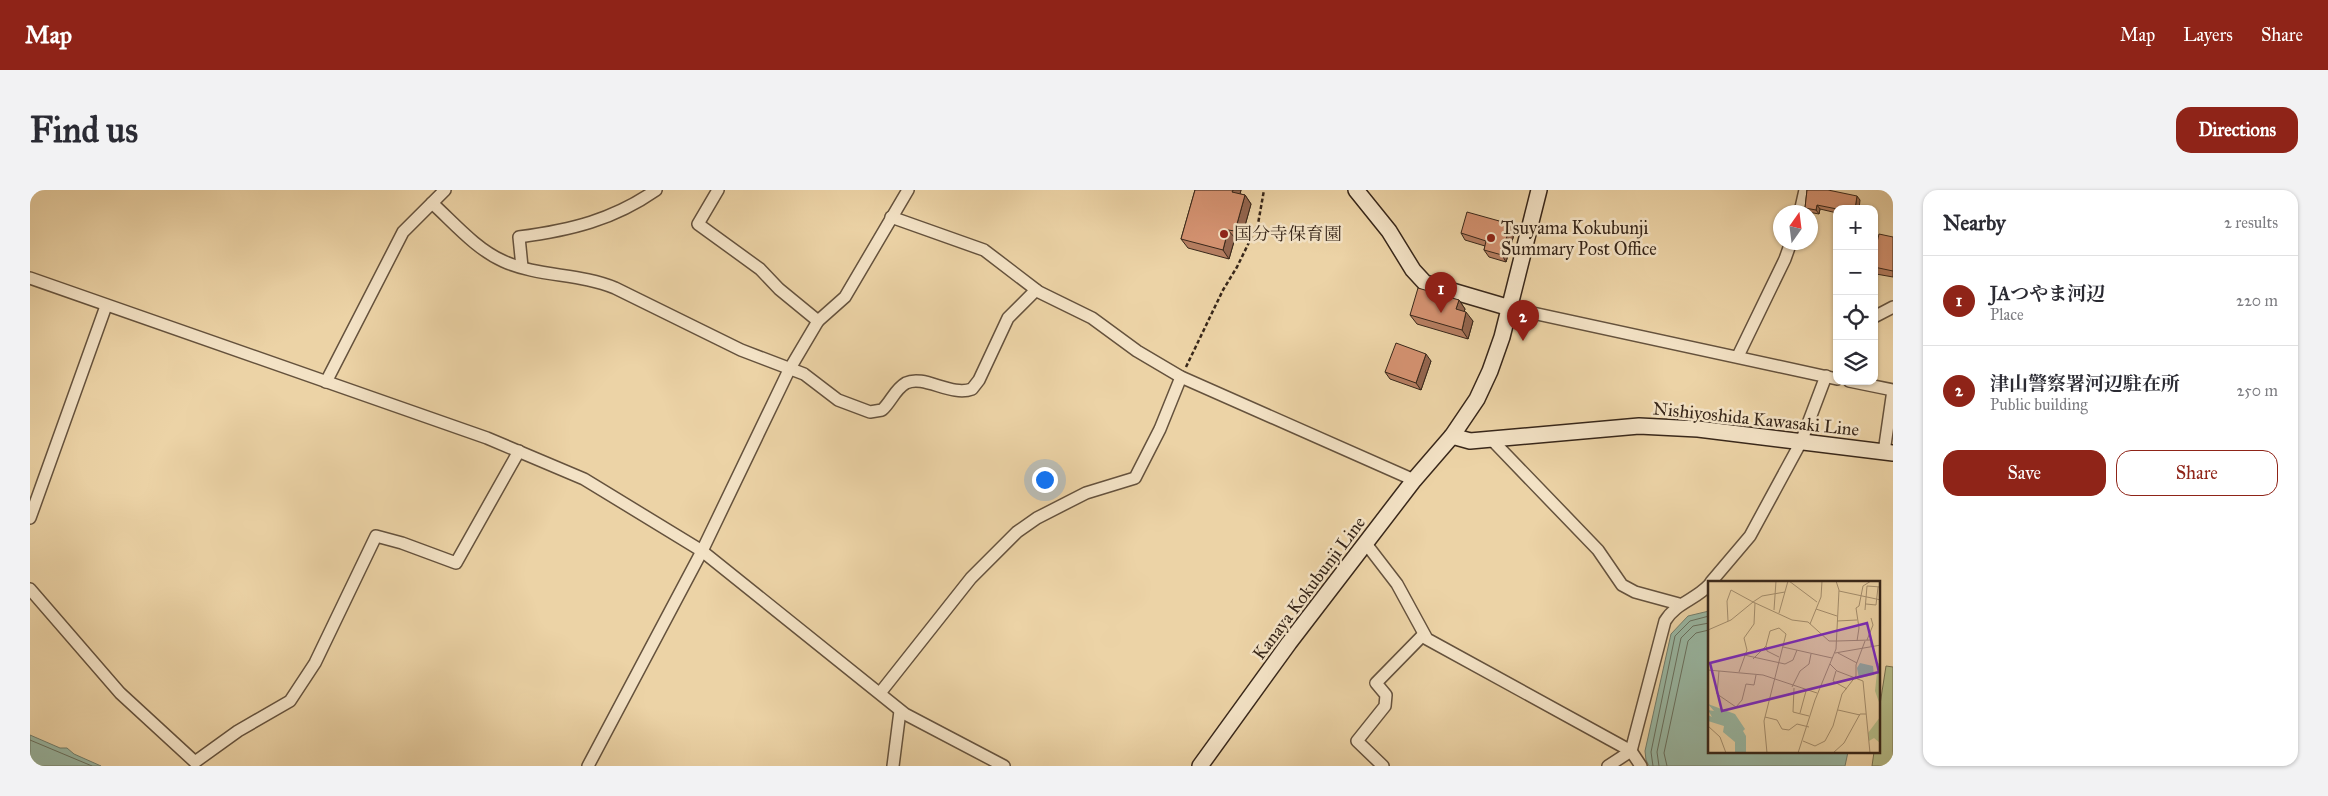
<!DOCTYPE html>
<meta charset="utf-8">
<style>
:root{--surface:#fff;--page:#f2f2f3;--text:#2b2b33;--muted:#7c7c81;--line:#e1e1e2;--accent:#8f2418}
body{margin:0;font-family:"IM FELL Great Primer","Noto Serif JP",serif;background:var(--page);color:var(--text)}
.controls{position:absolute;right:15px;top:15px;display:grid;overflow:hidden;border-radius:10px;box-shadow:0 1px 4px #0004}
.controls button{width:45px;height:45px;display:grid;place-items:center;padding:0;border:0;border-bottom:1px solid var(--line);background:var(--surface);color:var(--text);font:25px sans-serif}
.compass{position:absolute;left:1743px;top:15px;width:45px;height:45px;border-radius:50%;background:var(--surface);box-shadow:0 1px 4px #0004;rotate:14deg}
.you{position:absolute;left:1014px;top:289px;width:18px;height:18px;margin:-12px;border:4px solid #fff;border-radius:50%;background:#1a73e8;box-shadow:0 0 0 8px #1a73e833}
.badge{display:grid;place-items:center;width:32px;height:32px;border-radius:50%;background:var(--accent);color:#fff;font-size:16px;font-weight:700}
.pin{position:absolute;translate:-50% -41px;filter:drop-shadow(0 1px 2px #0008)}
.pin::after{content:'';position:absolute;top:26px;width:18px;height:15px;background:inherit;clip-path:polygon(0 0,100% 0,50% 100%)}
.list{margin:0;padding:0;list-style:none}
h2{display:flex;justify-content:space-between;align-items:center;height:65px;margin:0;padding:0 20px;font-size:21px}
h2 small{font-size:16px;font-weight:400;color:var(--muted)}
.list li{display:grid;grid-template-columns:32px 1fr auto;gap:15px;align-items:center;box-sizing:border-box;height:90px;padding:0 20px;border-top:1px solid var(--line)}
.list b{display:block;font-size:19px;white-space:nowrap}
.list p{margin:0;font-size:16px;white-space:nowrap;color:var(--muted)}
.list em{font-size:16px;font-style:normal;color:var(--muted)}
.actions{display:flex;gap:10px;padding:15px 20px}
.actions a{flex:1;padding:11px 0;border:1px solid var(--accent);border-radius:15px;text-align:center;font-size:18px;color:var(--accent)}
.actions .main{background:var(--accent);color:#fff}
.icon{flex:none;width:28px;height:28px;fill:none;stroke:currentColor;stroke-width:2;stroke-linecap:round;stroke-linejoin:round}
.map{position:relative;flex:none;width:1863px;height:576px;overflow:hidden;border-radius:15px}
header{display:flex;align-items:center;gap:30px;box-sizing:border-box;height:70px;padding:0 25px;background:var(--accent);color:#fff}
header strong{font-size:24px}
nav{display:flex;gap:28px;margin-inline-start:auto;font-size:18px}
.intro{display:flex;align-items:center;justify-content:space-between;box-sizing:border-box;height:120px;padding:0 30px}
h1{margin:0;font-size:35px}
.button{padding:12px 22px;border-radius:15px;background:var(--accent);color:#fff;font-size:18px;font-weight:700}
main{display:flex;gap:30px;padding:0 30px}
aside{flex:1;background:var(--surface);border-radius:15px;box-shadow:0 1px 4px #0004}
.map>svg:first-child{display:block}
.green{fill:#b5bd89;stroke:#767252}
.water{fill:#99b8a4;stroke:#727e6d}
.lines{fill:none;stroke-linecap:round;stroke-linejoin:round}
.shore{stroke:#68705f;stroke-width:1}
.street-casing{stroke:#65523d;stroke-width:14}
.secondary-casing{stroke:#38271a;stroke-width:18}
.path{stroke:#38271a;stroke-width:2.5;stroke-dasharray:4 2.5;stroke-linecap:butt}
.street{stroke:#f3e2c5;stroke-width:11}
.secondary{stroke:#f3e2c5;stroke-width:15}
.wall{fill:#b67e61;stroke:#38271a}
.shaded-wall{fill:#94664f;stroke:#38271a}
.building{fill:#d49271;stroke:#38271a}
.poi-dot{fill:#8f2418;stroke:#f3e2c5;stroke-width:2}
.labels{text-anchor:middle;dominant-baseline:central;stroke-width:5;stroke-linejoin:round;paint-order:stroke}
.poi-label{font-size:18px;fill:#38271a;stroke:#f3e2c5;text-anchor:start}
.street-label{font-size:18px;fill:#38271a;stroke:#f3e2c5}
.inset-road{fill:none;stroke:#a48e6e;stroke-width:1}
.view{fill:#7b2cbf;fill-opacity:0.15;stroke:#7b2cbf;stroke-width:2.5}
.inset-edge{fill:none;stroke:#38271a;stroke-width:2.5}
</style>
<header>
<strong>Map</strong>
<nav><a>Map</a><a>Layers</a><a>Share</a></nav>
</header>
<div class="intro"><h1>Find us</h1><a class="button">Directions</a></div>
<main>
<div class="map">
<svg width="1863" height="576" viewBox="0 0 1863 576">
<rect width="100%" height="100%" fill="#ecd3a6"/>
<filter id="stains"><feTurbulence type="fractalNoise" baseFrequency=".004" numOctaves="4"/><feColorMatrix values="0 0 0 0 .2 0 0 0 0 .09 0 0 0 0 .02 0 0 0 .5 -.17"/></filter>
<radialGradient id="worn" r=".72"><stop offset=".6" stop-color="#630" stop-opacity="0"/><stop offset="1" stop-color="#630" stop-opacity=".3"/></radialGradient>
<!-- green -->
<polygon class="green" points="1856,476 1863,477 1863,576 1842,576 1844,562 1849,562 1849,521"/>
<!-- water -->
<g class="water">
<polygon points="1679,421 1679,562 1818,562 1815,576 1619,576 1616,570 1615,561 1641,444 1658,426"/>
<polygon points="0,545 30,558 37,558 44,564 71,576 0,576"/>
</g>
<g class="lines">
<!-- shore -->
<g class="shore">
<polyline points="0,550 62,576"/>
<polyline points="1623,576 1621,562 1645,446 1660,431 1679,426"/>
<polyline points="1629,576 1627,562 1651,448 1663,436 1679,433"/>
<polyline points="1637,576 1634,563 1658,451 1666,443 1679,440"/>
</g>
<defs>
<g id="street">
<polyline points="688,0 668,34 730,79 749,99 788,131"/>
<path d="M402,13c22,20 44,46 71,58 35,16 76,12 112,27l126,62 63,24 34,26 32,12 12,-2c9,-8 13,-21 24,-27 18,-9 45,14 66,6l7,-9 29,-62 28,-28"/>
<polyline points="1770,22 1775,0"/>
<polyline points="861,27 954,60 1009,102 1062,128 1107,161 1151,187 1384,290"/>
<path d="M492,77l-3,-30c52,-7 94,-17 137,-47"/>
<polyline points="0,88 457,248 554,289 672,361 875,524 974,576"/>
<polyline points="1480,118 1807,189"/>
<polyline points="1844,127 1863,117"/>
<polyline points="1708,166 1755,69 1761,52"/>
<polyline points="1819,191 1863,200 1854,262"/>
<polyline points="296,192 373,42 415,0"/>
<polyline points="1461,249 1568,360 1592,395 1605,402 1649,414"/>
<polyline points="0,328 76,116"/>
<polyline points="1337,355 1367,394 1397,449 1601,561 1611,576"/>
<polyline points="1681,392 1720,346 1771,252 1796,186"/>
<polyline points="0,399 90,503 165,572 208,541 260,511 285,473 346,346 372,353 426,373 489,261"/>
<polyline points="850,503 941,388 987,342 1007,328 1056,303 1105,288 1130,239 1151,187"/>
<polyline points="558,576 672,361 759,180 788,131 815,107 878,0"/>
<polyline points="863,576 870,521"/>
<polyline points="1353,576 1327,551 1355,516 1356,505 1346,493 1393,445"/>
<path d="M1578,576l23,-15 34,-130c11,-18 30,-21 44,-36"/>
</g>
<g id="secondary">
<polyline points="1326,0 1359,41 1383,80 1395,93 1480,118"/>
<polyline points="1422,246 1440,251 1609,236 1668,239 1863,263"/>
<polyline points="1170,576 1259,453 1384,290 1422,246 1447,209 1460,181 1472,147 1509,0"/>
</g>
</defs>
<!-- street casing -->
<use href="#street" class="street-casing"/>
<!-- secondary casing -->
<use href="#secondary" class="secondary-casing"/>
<!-- path -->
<polyline class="path" points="1156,177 1193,100 1207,77 1228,34 1234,0"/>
<!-- street -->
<use href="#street" class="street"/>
<!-- secondary -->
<use href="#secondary" class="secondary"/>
</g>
<!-- wall -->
<g class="wall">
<polygon points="1165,0 1211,0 1210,4 1215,5 1221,14 1211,50 1205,48 1199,69 1158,58 1151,49"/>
<polygon points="1777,0 1830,10 1807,19 1807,23 1790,19 1789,24 1778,22 1775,18"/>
<polygon points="1485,41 1476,72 1459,67 1454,60 1455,56 1435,50 1431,43"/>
<polygon points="1863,47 1863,87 1846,84 1844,81 1844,65"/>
<polygon points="1429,110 1435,119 1434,122 1443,131 1438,149 1387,134 1380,125"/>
<polygon points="1401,171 1391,200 1360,189 1355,182"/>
</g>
<!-- shaded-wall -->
<g class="shaded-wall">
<polygon points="1203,0 1211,0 1208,11 1202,2"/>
<polygon points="1215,5 1221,14 1211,50 1205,41"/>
<polygon points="1827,6 1830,10 1829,19 1825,19"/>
<polygon points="1787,15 1790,19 1789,24 1786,20"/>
<polygon points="1480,34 1485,41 1476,72 1472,65"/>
<polygon points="1198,40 1205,48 1199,69 1193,60"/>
<polygon points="1429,110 1435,119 1432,128 1426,119"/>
<polygon points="1436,122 1443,131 1438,149 1432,140"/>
<polygon points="1396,164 1401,171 1391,200 1386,193"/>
</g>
<!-- building -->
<g class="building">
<polygon points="1165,0 1203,0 1202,2 1215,5 1205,41 1198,40 1193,60 1151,49"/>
<polygon points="1777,0 1798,0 1827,6 1825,19 1807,19 1787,15 1786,20 1775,18"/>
<polygon points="1437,22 1480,34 1472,65 1454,60 1456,51 1431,43"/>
<polygon points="1849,44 1863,47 1863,81 1844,77 1844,65"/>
<polygon points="1388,98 1429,110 1426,119 1436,122 1432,140 1380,125"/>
<polygon points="1366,153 1396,164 1386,193 1355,182"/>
</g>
<!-- markers -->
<g class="poi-dot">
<circle cx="1194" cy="44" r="5"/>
<circle cx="1461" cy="48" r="5"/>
</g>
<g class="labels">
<!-- poi labels -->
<g class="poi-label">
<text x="1471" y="38">Tsuyama Kokubunji<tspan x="1471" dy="21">Summary Post Office</tspan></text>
<text x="1204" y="44">国分寺保育園</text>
</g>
<!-- street labels -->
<g class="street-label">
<text transform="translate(1726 229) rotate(6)">Nishiyoshida Kawasaki Line</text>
<text transform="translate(1279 398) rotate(-53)">Kanaya Kokubunji Line</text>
</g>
</g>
<!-- overview -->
<g transform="translate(1678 391)">
<rect width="172" height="172" fill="#ecd3a6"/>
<path d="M170,82l2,1v41l-5,-14zM172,136v26l-6,-5 -5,3 -1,-8z" fill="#b5bd89"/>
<path d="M152,82l13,3 1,9 -15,3 -2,-10zM0,123l27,10 10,15 -2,2 3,5v17h-11v-11l-12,-10 1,-6 -16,-5v-6l4,2 -4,-7 6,1z" fill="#99b8a4"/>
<path class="inset-road" d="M81,0l28,21M131,10l42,9M158,23l10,1 2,-18M108,28l21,7M66,29l2,-29M157,29l2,-24 14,1M71,32l9,-32M20,40l-1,-20 4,-11 22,12 9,-6 23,-4M129,40l20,-1M102,43l11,-27 1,-16M0,49l23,-10 22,-18 39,18 16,2 21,19h8M159,59l6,-15 -2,-7M129,60l34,-1v6M149,60l2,-13 -3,-20 3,-2 4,-20 8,-5M58,65l1,5 12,6M75,66l49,11M127,72l46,-8M130,72l19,10M36,74l41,9 8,-4 4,-10M45,78l13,-13 4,-15 9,-3M122,83l7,7 26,10 7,72M0,89l55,5 54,18M11,90l-2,23 19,13 6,-7 4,-16 8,1 2,-10M128,90l-3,10 14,8M31,91l8,-22 -3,-12 10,-14 1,-21M84,106l8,-16 9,-7 2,-10M86,107l-1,24 16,4M130,129l22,5M92,132l6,-22M57,136l12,3 5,9 7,1 8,-6 12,3M0,145l12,11 6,16M95,160l12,5 10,-5 8,-15 9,-32 14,-18v-11l9,-24M59,172l-3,-32 22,-87 -7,-6M90,172l17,-53 21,-51 3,-59 -3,-9M125,172l11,-10 16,-29h6"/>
<path class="view" d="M159,42l12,49 -157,39 -12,-48z"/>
<rect width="172" height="172" class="inset-edge"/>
</g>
<rect width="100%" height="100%" filter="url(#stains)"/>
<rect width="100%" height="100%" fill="url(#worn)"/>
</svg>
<div class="controls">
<button>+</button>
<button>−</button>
<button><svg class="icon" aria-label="locate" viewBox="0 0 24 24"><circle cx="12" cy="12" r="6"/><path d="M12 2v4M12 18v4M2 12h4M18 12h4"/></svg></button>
<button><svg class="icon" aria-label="layers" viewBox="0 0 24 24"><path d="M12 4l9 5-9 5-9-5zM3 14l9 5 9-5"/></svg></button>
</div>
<svg class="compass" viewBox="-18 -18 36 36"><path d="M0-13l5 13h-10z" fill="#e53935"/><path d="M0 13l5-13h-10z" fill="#7c7c81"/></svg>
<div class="you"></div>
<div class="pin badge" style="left:1411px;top:123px">1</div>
<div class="pin badge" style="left:1493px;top:151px">2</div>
</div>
<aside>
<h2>Nearby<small>2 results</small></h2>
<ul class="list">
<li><span class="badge">1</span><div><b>JAつやま河辺</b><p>Place</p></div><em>220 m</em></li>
<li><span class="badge">2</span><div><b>津山警察署河辺駐在所</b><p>Public building</p></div><em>250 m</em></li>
</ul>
<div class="actions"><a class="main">Save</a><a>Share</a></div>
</aside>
</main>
